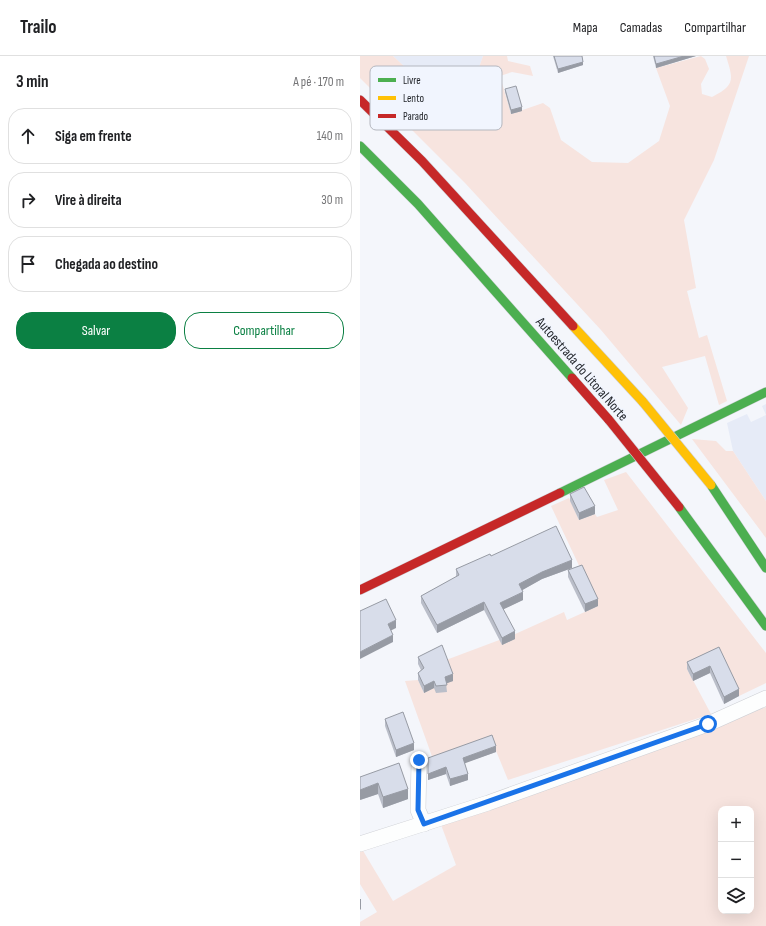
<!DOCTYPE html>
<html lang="pt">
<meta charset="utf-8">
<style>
:root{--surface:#fff;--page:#f6f6f6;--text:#202124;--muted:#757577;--line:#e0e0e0;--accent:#0b8043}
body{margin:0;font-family:"Sofia Sans Condensed",sans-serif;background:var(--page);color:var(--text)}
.controls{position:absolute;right:12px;bottom:12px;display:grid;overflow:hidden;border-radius:8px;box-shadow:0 4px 16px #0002}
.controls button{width:36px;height:36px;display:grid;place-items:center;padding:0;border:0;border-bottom:1px solid var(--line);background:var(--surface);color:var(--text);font:20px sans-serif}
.stop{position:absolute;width:12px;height:12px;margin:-9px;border:3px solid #1a73e8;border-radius:50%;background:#fff}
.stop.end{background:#1a73e8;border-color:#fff;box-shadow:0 1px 4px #0008}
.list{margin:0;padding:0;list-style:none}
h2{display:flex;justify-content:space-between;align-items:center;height:52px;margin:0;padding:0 16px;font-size:17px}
h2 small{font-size:13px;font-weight:400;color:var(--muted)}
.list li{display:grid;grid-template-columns:26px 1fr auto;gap:12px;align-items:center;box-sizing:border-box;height:56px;margin:0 8px 8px;padding:0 8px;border:1px solid var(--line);border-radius:16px}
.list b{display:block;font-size:15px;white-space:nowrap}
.list em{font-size:13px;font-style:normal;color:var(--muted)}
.actions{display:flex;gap:8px;padding:12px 16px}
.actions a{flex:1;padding:9px 0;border:1px solid var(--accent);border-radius:16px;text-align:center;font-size:14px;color:var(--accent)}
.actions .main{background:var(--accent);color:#fff}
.icon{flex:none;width:22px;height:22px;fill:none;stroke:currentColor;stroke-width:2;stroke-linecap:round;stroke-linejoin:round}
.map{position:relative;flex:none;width:406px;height:870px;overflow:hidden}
header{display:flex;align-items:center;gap:24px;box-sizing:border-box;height:56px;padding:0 20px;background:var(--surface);border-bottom:1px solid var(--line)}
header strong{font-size:19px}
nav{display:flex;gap:22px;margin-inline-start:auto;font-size:14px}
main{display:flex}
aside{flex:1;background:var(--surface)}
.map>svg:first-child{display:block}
.built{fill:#e6ebf7}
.green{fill:#f7e4df;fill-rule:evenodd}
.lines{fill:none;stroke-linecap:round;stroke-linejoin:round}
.street-casing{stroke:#ced0d5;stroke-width:16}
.fast-casing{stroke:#ced0d5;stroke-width:10}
.slow-casing{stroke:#ced0d5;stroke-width:10}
.jam-casing{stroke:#ced0d5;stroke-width:10}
.street{stroke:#fdfefe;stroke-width:15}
.fast{stroke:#4caf50;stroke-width:9}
.slow{stroke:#ffc107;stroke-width:9}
.jam{stroke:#c62828;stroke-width:9}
.slow-bridge-casing{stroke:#ced0d5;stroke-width:10;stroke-linecap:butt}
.jam-bridge-casing{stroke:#ced0d5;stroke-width:10;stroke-linecap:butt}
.slow-bridge{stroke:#ffc107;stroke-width:9}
.jam-bridge{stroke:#c62828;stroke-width:9}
.wall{fill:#babec9}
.shaded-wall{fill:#979ba4}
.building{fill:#d8ddea;stroke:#979ba4}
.route{stroke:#1a73e8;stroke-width:5}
.labels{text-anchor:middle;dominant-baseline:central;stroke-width:3;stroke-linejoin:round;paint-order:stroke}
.street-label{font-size:14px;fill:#24272c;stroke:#f1f5fe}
.key{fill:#f1f5fe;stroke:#b4b7bf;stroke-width:1}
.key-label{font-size:11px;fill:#24272c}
</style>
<header>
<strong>Trailo</strong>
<nav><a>Mapa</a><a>Camadas</a><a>Compartilhar</a></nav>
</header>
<main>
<aside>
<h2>3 min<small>A pé · 170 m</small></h2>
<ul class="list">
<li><svg class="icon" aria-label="ahead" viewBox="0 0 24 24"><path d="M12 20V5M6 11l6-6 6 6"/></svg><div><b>Siga em frente</b></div><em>140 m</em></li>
<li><svg class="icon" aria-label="right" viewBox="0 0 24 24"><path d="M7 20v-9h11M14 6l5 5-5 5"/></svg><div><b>Vire à direita</b></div><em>30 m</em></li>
<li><svg class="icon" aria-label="arrive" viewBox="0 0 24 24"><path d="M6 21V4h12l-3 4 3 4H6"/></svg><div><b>Chegada ao destino</b></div></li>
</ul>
<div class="actions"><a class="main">Salvar</a><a>Compartilhar</a></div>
</aside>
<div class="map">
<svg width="406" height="870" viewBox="0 0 406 870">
<rect width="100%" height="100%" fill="#f4f6fb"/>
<!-- built -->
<g class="built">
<polygon points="33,0 123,0 101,63"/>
<polygon points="406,348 406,445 373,395 367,367 387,358 391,366 406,359 402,350"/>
</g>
<!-- green -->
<g class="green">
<path d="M0,0h33l68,63 22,-63h24l1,5 22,5 3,10 -21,-4 -12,4 11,38 32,-11 7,5 11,32 31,22 36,1 31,-22 11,-35 -14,-38 45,-12 4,3 4,10 -8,15 1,10 10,3c24,-12 21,-18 14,-41h23l-35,104 -30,60 12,68 -9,3 12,47 8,-3 20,66 -8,4 -14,-49 -43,11 26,41 -7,17 -80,-95 -136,-147 -105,-105z"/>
<polygon points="332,383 356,385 366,395 373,395 406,445 406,482"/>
<polygon points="266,416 406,597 406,627 379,640 359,599 327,613 351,658 148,724 132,685 74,706 45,625 58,624 64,637 86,604 153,579 204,556 207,564 238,550 191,450 209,442 219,464 235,458 237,461 258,454 244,424"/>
<path d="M406,651v219h-406v-4l17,-10 -17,-28v-34l2,-1 31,52 63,-36 -16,-43zM361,753h30v102h-30z"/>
</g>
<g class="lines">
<defs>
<g id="street">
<polyline points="59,704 58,754 64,768"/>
<polyline points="0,788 128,747 348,668 406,642"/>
</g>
<g id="fast">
<polyline points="0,90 58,148 212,322"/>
<polyline points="351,429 406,512"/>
<polyline points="200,437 406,336"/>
<polyline points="319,451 406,570"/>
</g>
<polyline id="slow" points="213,270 283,346"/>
<g id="jam">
<polyline points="0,44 62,105 213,270"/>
<polyline points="212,322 249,364"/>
<polyline points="0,534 200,437"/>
</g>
</defs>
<!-- street casing -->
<use href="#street" class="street-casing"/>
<!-- fast casing -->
<use href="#fast" class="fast-casing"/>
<!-- slow casing -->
<use href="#slow" class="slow-casing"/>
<!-- jam casing -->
<use href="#jam" class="jam-casing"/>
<!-- street -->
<use href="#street" class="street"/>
<!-- fast -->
<use href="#fast" class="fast"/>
<!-- slow -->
<use href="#slow" class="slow"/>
<!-- jam -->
<use href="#jam" class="jam"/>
<defs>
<polyline id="slow-bridge" points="283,346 351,429"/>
<polyline id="jam-bridge" points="249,364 319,451"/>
</defs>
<!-- slow-bridge casing -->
<use href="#slow-bridge" class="slow-bridge-casing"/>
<!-- jam-bridge casing -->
<use href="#jam-bridge" class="jam-bridge-casing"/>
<!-- slow-bridge -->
<use href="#slow-bridge" class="slow-bridge"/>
<!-- jam-bridge -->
<use href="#jam-bridge" class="jam-bridge"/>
</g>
<!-- wall -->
<g class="wall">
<polygon points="193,0 222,0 223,9 198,17"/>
<polygon points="293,0 336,0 296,12"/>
<polygon points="145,33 162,55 151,58 145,36"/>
<polygon points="210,438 235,458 219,464 210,445"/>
<polygon points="131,500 212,512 182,523 162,534 163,544 143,553 155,583 142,589 124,554 77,577 61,547 61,540 96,521 96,513"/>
<polygon points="208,514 238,550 225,556 208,521"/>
<polygon points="359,591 379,640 364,648 350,617 333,625 327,613 327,606"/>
<polygon points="58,601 93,625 86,627 87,636 76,637 74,632 64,637 58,624 58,617 61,614 58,608"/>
<polygon points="25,663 54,694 36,701 25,670"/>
<polygon points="136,696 104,707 108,724 90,730 86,718 68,724 68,702"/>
<polygon points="39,707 48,743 23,752 18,738 0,744"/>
</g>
<!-- shaded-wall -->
<g class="shaded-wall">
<polygon points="324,0 336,0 296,12 296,8"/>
<polygon points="223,6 223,9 198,17 198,13"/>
<polygon points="162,51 162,55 151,58 151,54"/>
<polygon points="235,450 235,458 219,464 219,457"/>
<polygon points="212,504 212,512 182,523 159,536 159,528 182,516"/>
<polygon points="163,536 163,544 140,555 140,547"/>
<polygon points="238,543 238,550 225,556 225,548"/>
<polygon points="124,546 124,554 77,577 77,569"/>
<polygon points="36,564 36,572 28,576 28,568"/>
<polygon points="155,575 155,583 142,589 142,582"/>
<polygon points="33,579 33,586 0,603 0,596"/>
<polygon points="350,610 350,617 333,625 333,618"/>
<polygon points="93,618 93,625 85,628 85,621"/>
<polygon points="74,625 74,632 64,637 64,630"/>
<polygon points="379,633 379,640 364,648 364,641"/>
<polygon points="54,687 54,694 36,701 36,694"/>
<polygon points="136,690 136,696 103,708 103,702"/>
<polygon points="86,711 86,718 68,724 68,718"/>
<polygon points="108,718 108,724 90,730 90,723"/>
<polygon points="18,727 18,738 0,744 0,734"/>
<polygon points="48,733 48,743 23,752 23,741"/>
<polygon points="0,843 1,843 1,853 0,854"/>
</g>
<!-- building -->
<g class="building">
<polygon points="194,0 222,0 223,6 198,13"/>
<polygon points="294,0 324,0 296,8"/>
<polygon points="156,30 162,51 151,54 145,33"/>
<polygon points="224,431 235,450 219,457 210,438"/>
<polygon points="196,470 212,504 182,516 159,528 163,536 140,547 155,575 142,582 124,546 77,569 61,540 99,519 96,513 130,498 131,500"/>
<polygon points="222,509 238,543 225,548 208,514"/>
<polygon points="26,543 36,564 28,568 33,579 0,596 0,555"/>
<polygon points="82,589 93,618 85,621 87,629 76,630 74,625 64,630 58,617 64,612 58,601"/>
<polygon points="359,591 379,633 364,641 350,610 333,618 327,606"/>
<polygon points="43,656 54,687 36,694 25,663"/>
<polygon points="132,679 136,690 103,702 108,718 90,723 86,711 68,718 68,702"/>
<polygon points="39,707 48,733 23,741 18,727 0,734 0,721"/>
</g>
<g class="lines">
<!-- route -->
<polyline class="route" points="59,704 58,754 64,768 348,668"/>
</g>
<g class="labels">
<!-- street labels -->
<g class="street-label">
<text transform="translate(222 313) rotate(49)">Autoestrada do Litoral Norte</text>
</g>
</g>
<!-- legend -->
<rect x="10" y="10" width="132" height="64" rx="6" class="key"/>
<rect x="18" y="22" width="18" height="4" fill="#4caf50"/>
<rect x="18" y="40" width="18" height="4" fill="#ffc107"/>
<rect x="18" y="58" width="18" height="4" fill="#c62828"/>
<g class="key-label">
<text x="43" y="28">Livre</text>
<text x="43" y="46">Lento</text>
<text x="43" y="64">Parado</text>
</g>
</svg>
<div class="controls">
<button>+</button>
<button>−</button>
<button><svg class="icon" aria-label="layers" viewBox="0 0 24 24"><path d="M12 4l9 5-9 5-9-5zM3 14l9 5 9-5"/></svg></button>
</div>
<div class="stop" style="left:348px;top:668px"></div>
<div class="stop end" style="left:59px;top:704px"></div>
</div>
</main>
